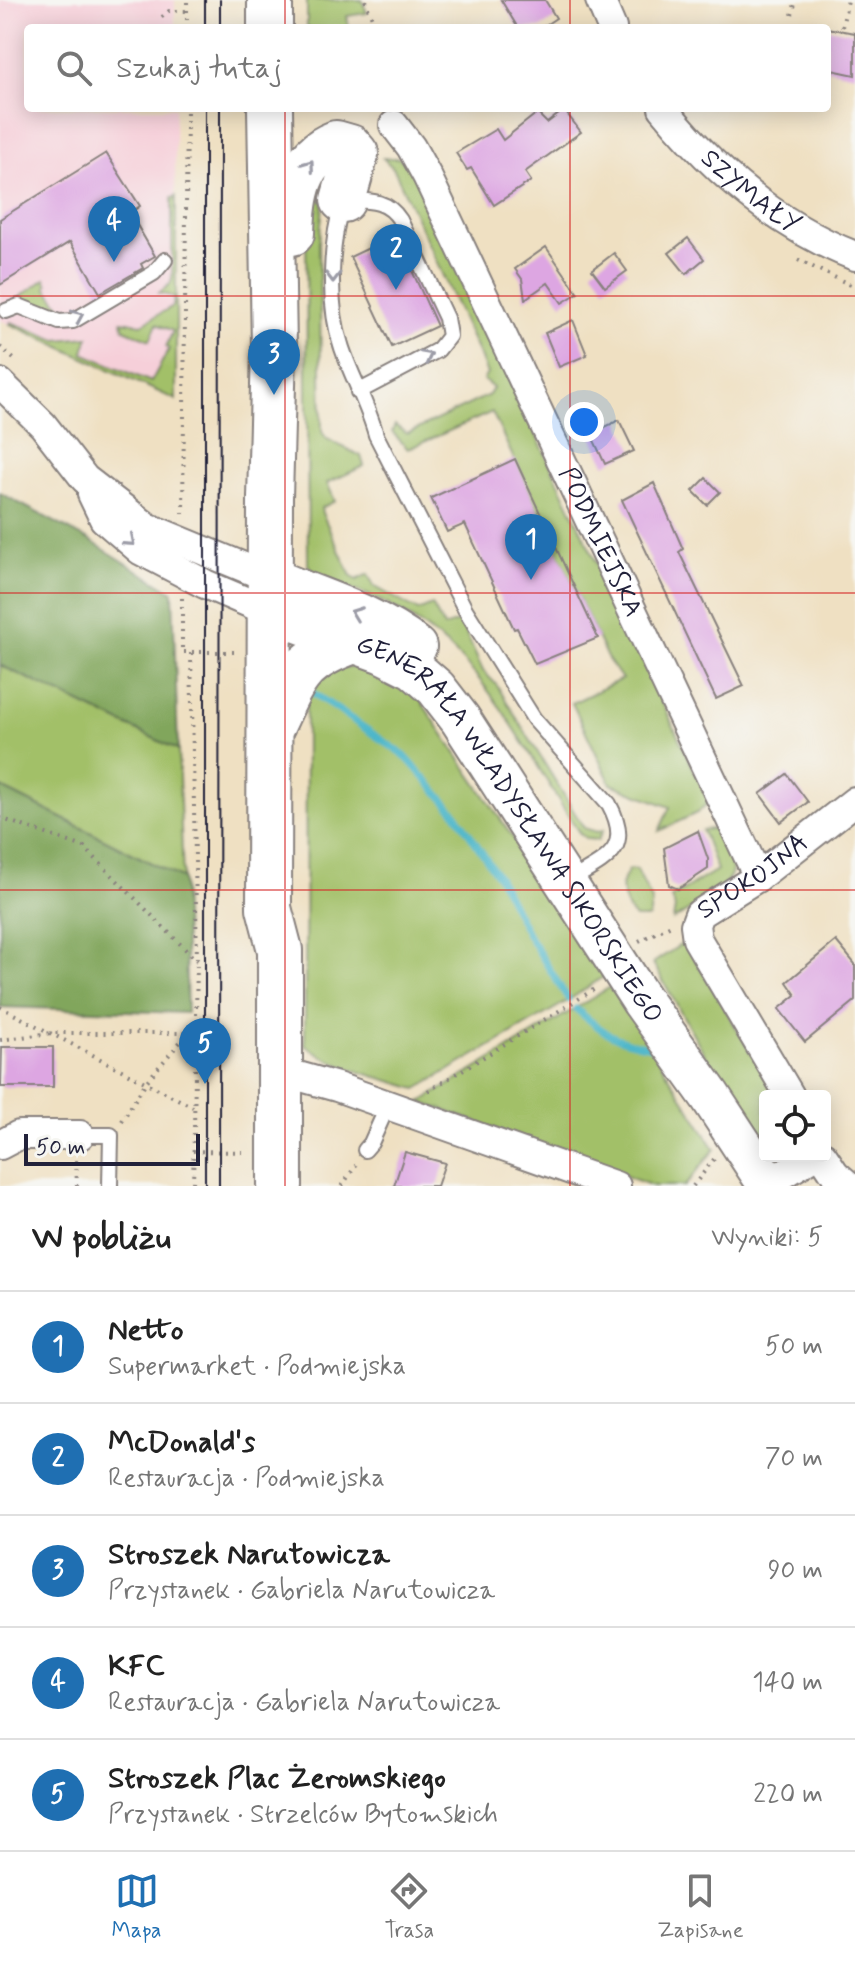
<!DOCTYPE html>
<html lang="pl">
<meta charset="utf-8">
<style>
:root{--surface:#fff;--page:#f6f6f6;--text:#222;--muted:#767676;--line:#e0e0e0;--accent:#1f6fb2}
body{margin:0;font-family:Mynerve,sans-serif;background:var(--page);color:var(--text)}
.controls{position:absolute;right:24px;bottom:24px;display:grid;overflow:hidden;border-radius:8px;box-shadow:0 4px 20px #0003}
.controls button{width:72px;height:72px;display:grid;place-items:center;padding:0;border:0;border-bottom:2px solid var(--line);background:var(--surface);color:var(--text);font:40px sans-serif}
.scale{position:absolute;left:24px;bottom:20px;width:176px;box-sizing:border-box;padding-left:8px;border:4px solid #22223b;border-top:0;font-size:22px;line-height:28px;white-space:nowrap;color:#22223b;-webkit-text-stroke:6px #f6f6f2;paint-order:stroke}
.you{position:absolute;left:584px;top:422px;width:28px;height:28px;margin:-20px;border:6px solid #fff;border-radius:50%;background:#1a73e8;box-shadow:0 0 0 12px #1a73e833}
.badge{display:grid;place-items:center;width:52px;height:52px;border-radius:50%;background:var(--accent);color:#fff;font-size:26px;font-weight:700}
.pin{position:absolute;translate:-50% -66px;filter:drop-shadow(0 2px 4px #0008)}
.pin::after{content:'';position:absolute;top:42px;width:28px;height:24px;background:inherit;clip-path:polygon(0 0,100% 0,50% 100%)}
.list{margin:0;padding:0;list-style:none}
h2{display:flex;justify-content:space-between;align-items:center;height:104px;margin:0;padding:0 32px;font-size:34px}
h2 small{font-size:26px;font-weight:400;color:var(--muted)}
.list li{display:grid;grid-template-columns:52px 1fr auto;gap:24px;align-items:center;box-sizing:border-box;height:112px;padding:0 32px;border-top:2px solid var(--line)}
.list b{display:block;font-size:30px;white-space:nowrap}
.list p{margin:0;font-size:26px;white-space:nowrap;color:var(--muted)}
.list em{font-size:26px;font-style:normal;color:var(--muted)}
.icon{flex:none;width:44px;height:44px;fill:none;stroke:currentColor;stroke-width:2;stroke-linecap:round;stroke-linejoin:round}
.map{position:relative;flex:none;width:855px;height:1186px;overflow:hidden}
.search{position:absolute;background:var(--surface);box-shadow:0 4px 20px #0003;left:24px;right:24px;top:24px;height:88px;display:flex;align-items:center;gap:20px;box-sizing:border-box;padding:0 28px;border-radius:8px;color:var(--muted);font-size:30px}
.sheet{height:664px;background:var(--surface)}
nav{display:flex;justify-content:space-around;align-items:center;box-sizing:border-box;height:112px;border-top:2px solid var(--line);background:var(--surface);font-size:22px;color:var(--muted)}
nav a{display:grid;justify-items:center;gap:4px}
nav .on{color:var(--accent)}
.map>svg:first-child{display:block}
.built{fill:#f6cfd9}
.green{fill:#a2c067;stroke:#627151;stroke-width:2}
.forest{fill:#81a65c;stroke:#52644c;stroke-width:2}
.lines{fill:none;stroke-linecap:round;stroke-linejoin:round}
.stream{stroke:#4cb6c9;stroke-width:7}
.building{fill:#dda6e2}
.lane-casing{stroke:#88817e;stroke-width:18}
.street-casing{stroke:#88817e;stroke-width:32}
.secondary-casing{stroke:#88817e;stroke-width:44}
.highway-casing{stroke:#88817e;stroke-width:48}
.path{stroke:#88817e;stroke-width:4;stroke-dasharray:2 6;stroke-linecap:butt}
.lane{stroke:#fff;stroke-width:14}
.street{stroke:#fff;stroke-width:28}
.secondary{stroke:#fff;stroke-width:40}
.highway{stroke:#fff;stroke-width:44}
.tram{stroke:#22223b;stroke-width:2}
.oneway{stroke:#9c9ca7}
.grid{fill:none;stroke:#d62828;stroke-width:2;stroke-opacity:0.55}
.labels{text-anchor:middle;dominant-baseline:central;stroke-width:6;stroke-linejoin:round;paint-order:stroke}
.street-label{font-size:26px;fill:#22223b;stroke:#f6f6f2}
</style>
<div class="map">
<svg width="855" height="1186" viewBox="0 0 855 1186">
<rect width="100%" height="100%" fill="#f6f6f2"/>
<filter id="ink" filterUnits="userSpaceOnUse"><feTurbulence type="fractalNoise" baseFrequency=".0125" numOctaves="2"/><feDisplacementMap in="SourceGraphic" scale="16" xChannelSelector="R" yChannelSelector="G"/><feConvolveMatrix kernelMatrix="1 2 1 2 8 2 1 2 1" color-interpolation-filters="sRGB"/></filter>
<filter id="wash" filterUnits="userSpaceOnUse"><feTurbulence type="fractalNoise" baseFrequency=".006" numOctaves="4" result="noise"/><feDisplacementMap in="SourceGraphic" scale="32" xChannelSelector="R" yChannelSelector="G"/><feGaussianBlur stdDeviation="1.8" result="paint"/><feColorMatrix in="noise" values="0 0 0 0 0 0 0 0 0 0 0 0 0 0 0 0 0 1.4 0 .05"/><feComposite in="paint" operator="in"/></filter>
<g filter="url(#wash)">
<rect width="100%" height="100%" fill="#efe0c2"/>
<!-- built -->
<polygon class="built" points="0,0 175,0 175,28 28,28 28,108 175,108 176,400 0,320"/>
<!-- green -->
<g class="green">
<polygon points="307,0 362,0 367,13 347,16 349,28 307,28"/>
<polygon points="383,158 399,158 409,164 709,802 697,813 659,831 670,807 611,784 572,703 622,679 607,658 492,412 408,449 392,432 395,425 407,434 489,395 493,388 483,380 487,374 481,359 394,169"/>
<path d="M322,178l4,1 -7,64 3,189 5,7 34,17 3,10 -37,17 8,18 -14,7 1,5 29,63 6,4 11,-6 6,12 44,25 14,-6 12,22 16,-6 23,50 13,13 88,144 13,4 6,-2 -5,10 -11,-1 -7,-5c-41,-61 -82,-147 -139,-194 -22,-18 -47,-34 -73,-45 -21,-9 -45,-12 -60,-30l-2,-349z"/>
<polygon points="176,196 176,400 10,324 11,322 57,340 89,337 83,353 151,382 169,349 166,347 173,331 157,324 150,340 124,329 122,321 142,324 173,306 174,297 159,293 170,284 172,278 172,198"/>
<polygon points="45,279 48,285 46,287 68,316 20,301 21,296"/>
<polygon points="0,665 178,750 183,879 0,787"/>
<path d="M348,667c30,2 50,14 72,33l186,275 -40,27 -149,87c-37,-12 -81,-20 -112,-44l1,-344 5,-14 27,-19z"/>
<path d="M719,828c4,12 14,30 13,43 -2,17 -45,40 -59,49l2,-12 -4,-10 46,-28 -15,-40z"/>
<polygon points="629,869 637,870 652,901 649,918 635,918 627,908 621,885"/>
<polygon points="685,942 777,1096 765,1096 765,1144 726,1092 653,963"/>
<polygon points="612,986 715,1149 685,1186 653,1186 421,1102"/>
</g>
<!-- forest -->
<g class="forest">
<polygon points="0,493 89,540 173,592 178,750 0,665"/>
<polygon points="0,787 183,879 187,1013 0,1007"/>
</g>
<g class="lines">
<!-- stream -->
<g class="stream">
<polyline points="313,693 404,755 455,812 499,878 527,933 568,999"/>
<path d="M576,1009c28,24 38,32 75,38"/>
</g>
</g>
<g id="blocks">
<!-- building -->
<g class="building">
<polygon points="501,0 545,0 556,18 541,28 518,28"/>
<polygon points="827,28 855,33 855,75 827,69"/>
<polygon points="564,110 581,132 525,172 531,181 494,205 471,168 467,170 456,153 496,129 503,140 537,113 547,123"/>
<polygon points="106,153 140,206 130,213 155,256 141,264 143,268 100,293 70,242 0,285 0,219"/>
<polygon points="396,235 437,326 392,347 350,257"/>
<polygon points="688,238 704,259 686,274 669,253"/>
<polygon points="546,247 578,293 562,303 548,283 525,299 522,279 515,269"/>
<polygon points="614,253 627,271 605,287 592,270"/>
<polygon points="573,320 587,355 559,367 545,333"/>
<polygon points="619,420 634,451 605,464 591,434"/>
<polygon points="515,459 598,638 535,664 517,628 514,629 465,524 447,532 431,498"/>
<polygon points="706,478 720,492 707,505 693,491"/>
<polygon points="654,483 683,549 679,552 744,686 716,699 622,500"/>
<polygon points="787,774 808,802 781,822 760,794"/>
<polygon points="698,831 708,859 708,869 678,889 669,885 664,848"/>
<polygon points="836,941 855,964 855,1001 805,1042 779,1009 796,995 787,982"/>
<polygon points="2,1047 53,1047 53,1087 1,1087"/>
<polygon points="405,1152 445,1163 437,1186 394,1186"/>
</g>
</g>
</g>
<g filter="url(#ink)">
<use href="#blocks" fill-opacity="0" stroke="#88817e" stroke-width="2"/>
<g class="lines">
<defs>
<g id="lane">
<polyline points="6,311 19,306 59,322 73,321 154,273 165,260"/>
<path d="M358,392l80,-42 11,-14 -3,-18 -46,-98c-14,-22 -33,-19 -57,-20 -13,43 -16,105 -1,148 10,30 26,57 34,87l89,174 69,110 75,85c26,48 -6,56 -43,79"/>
<polyline points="80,1135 111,1135 110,1186"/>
<polyline points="365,1150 371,1143 388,1105"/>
</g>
<g id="street">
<polyline points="600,0 612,28"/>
<path id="s1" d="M663,108c52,64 115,118 192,148"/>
<path id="s2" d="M394,125l17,22 16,29 331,701"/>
<polyline points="0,383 43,425 85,479 147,527 270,578"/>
<polyline points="92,494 104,519 140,550 205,584 270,612"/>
<polyline points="280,1071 337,1087 616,1186"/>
<path id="s3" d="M790,1096l-93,-157 -2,-14 4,-11 59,-37 97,-76"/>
<polyline points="0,1145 19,1135 80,1135"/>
<polyline points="823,1156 835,1174 849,1186"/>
<polyline points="764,1186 813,1156"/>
</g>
<g id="secondary">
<path d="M270,578c49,21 104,36 146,69"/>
<path id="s4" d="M270,612l113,41 30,15 23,20 24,31 182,282 68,95 59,90"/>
</g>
<g id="highway">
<polyline points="270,0 270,28"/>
<polyline points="270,108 274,348 270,498 269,908 280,950 280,1186"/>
<path d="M292,233c1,-35 6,-76 44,-90l14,4 6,7 -13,46"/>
<path d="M273,724c22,-47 27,-64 78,-82"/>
</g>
</defs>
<!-- lane casing -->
<use href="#lane" class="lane-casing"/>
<!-- street casing -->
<use href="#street" class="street-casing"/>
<!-- secondary casing -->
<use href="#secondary" class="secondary-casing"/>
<!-- highway casing -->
<use href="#highway" class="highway-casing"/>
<!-- path -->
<g class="path">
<polyline points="365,0 376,28"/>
<polyline points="792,15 796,0"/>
<polyline points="162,17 169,11 187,11"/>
<polyline points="842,27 848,0"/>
<polyline points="187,28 187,0"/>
<polyline points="798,260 855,287"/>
<polyline points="0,347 16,361"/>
<polyline points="183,514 187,108"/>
<polyline points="182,598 182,652 236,652"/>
<polyline points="191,653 197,961 193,1186"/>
<polyline points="0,818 84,847 197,961"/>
<polyline points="639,941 671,925"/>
<polyline points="0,1007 193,1107"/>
<polyline points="0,1040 51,1033 188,1033"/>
<polyline points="428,1091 598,987"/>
<polyline points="122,1121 146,1082 194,1026"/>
<polyline points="193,1151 244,1152 244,1148"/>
<polyline points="76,1160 77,1186"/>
<polyline points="342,1186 356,1165"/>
<polyline points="693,1186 715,1158"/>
</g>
<!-- lane -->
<use href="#lane" class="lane"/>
<!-- street -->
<use href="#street" class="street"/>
<!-- secondary -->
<use href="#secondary" class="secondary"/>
<!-- highway -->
<use href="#highway" class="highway"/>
<!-- tram -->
<g class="tram">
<polyline points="205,28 205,0"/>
<polyline points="220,28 220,0"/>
<polyline points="205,108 205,1186"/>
<polyline points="219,1186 220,108"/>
</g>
</g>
<!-- one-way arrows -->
<defs><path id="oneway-chevron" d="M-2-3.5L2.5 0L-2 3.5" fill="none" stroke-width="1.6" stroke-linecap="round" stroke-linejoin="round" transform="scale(2)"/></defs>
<g class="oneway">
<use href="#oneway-chevron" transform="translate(309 165) rotate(-54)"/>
<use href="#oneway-chevron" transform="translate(333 277) rotate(90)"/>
<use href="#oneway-chevron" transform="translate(78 316) rotate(-24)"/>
<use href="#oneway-chevron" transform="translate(427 356) rotate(-27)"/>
<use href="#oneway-chevron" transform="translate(130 541) rotate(41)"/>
<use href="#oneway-chevron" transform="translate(356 613) rotate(-159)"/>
</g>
</g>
<!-- grid -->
<path class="grid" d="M285,0v28M570,0v28M285,108v1078M570,108v1078M0,296h855M0,593h855M0,890h855"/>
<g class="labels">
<!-- street labels -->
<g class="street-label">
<text stroke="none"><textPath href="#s1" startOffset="122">SZYMAŁY</textPath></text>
<text stroke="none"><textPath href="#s2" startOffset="466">PODMIEJSKA</textPath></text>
<text stroke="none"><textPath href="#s4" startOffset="338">GENERAŁA WŁADYSŁAWA SIKORSKIEGO</textPath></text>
<text stroke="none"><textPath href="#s3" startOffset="274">SPOKOJNA</textPath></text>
</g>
</g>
</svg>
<div class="controls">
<button><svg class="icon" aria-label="locate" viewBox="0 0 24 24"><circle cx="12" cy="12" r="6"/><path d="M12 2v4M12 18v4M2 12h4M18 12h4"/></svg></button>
</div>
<div class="scale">50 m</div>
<div class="you"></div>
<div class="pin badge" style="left:531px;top:580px">1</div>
<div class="pin badge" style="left:396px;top:290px">2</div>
<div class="pin badge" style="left:274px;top:395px">3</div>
<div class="pin badge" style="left:114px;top:262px">4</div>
<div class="pin badge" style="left:205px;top:1084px">5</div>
<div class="search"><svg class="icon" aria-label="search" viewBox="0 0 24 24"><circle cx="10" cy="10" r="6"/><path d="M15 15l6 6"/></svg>Szukaj tutaj</div>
</div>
<section class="sheet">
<h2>W pobliżu<small>Wyniki: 5</small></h2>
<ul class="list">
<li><span class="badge">1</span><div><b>Netto</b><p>Supermarket · Podmiejska</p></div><em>50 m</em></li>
<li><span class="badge">2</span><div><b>McDonald's</b><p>Restauracja · Podmiejska</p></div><em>70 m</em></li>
<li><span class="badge">3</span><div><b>Stroszek Narutowicza</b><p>Przystanek · Gabriela Narutowicza</p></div><em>90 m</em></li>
<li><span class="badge">4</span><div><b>KFC</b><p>Restauracja · Gabriela Narutowicza</p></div><em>140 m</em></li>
<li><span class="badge">5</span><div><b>Stroszek Plac Żeromskiego</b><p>Przystanek · Strzelców Bytomskich</p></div><em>220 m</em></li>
</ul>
</section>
<nav>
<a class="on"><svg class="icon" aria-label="map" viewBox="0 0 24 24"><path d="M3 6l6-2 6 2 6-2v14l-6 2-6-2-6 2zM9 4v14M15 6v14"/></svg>Mapa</a>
<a><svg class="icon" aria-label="directions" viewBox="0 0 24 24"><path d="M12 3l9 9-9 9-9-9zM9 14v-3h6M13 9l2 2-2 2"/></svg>Trasa</a>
<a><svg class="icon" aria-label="saved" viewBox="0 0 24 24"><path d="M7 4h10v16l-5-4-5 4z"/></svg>Zapisane</a>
</nav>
